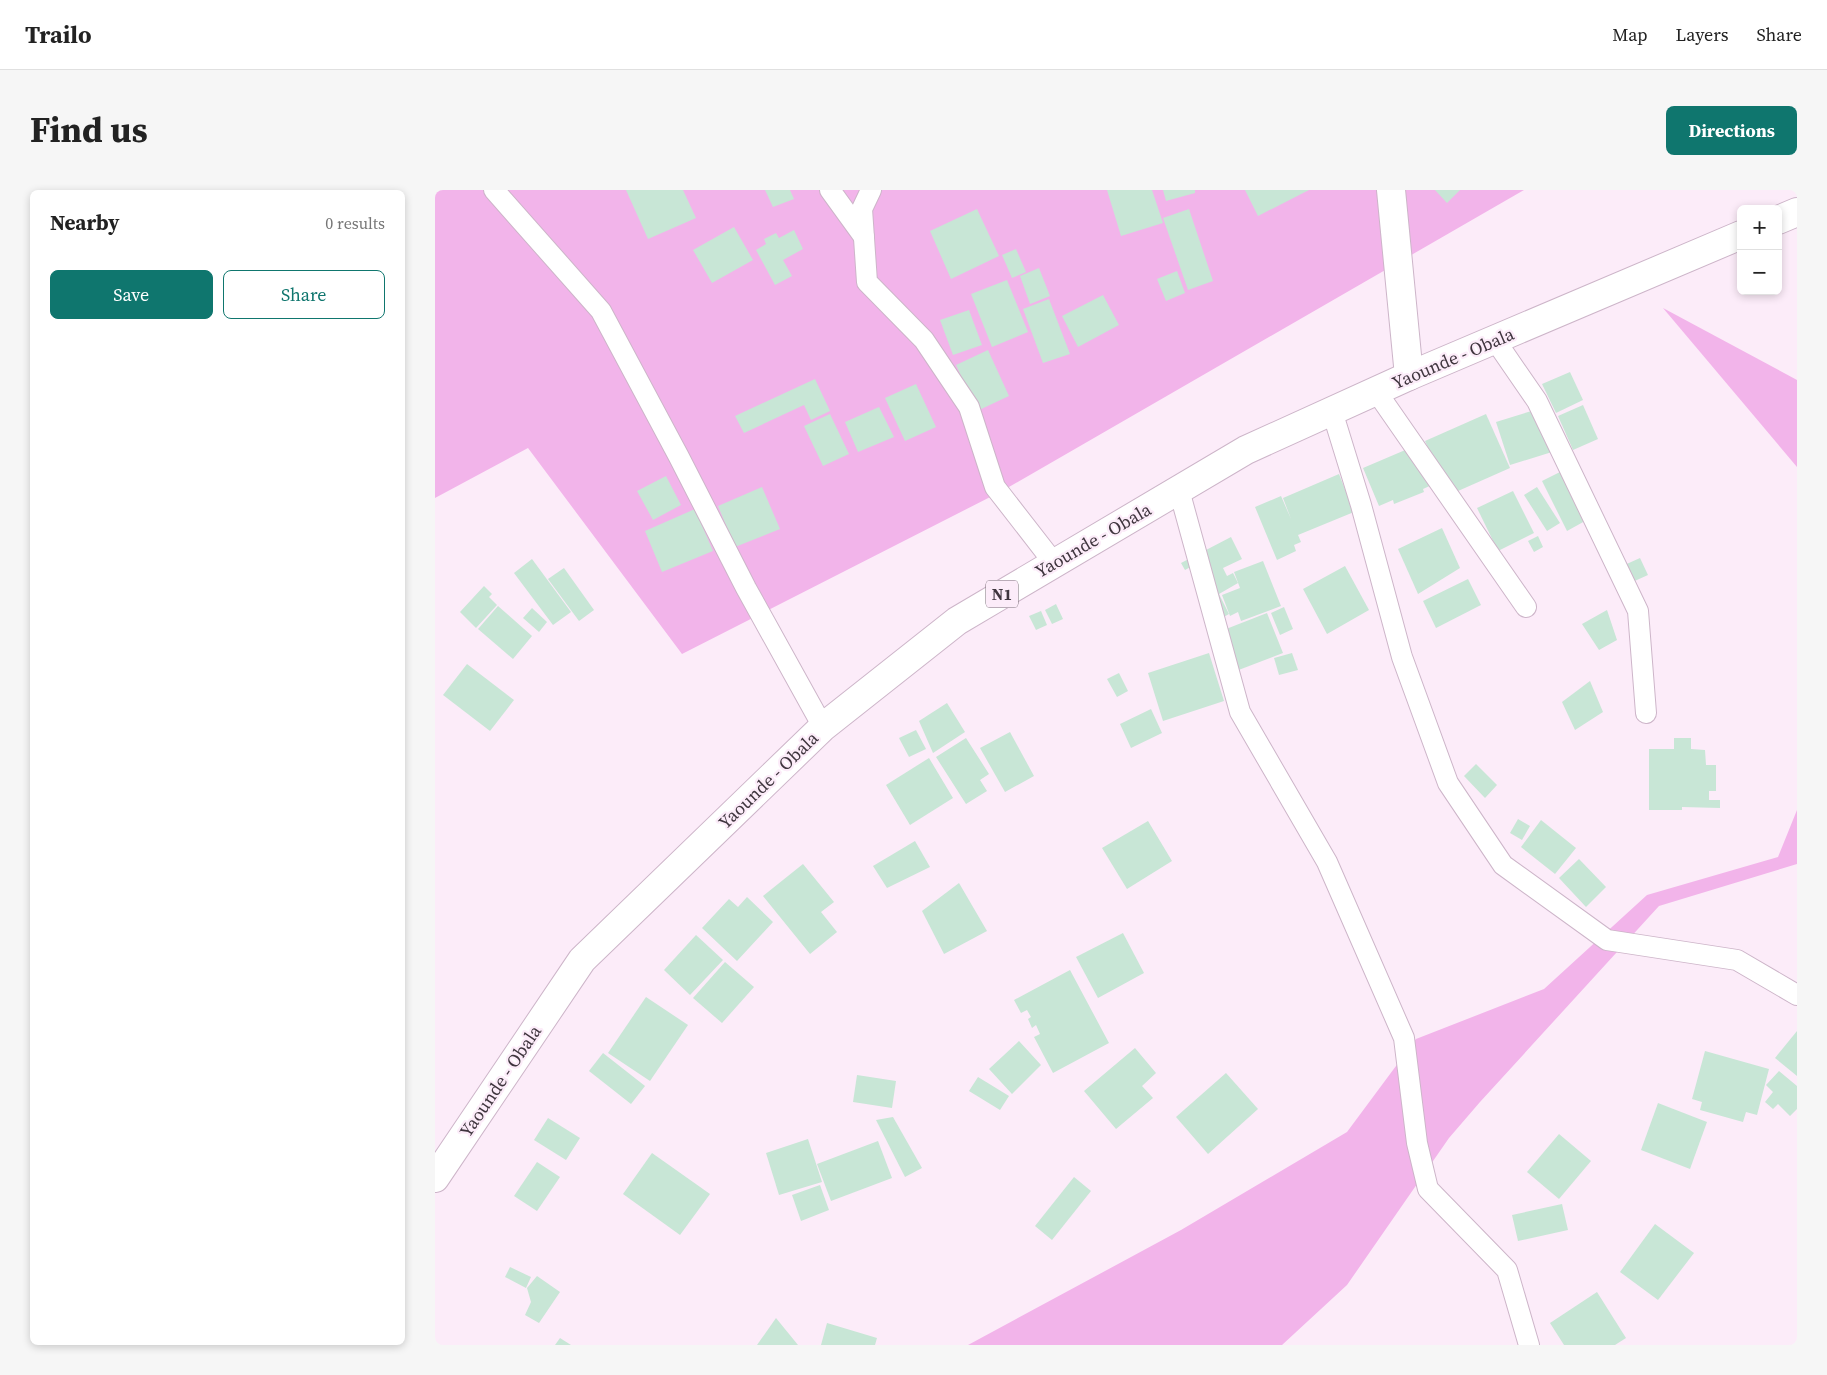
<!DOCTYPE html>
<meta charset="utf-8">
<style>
:root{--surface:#fff;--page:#f6f6f6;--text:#222;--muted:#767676;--line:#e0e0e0;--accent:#0f766e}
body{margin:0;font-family:"Source Serif 4",serif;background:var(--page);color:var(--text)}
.controls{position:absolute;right:15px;top:15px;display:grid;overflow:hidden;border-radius:8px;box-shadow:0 2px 8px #0003}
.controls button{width:45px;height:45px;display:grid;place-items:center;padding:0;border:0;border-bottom:1px solid var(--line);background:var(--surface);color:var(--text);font:25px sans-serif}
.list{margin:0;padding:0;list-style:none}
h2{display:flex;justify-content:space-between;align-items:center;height:65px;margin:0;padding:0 20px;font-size:21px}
h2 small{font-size:16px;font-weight:400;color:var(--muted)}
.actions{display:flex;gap:10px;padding:15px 20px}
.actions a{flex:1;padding:11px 0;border:1px solid var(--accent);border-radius:8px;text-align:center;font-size:18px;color:var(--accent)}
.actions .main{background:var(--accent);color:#fff}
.map{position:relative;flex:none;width:1362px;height:1155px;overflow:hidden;border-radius:8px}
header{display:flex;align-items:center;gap:30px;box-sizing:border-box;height:70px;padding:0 25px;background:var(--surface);border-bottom:1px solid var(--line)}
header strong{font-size:24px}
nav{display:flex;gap:28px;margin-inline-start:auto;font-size:18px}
.intro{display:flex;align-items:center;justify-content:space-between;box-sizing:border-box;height:120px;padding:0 30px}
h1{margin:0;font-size:35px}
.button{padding:12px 22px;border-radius:8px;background:var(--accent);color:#fff;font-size:18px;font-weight:700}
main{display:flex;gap:30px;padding:0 30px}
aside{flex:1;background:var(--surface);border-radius:8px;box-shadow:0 2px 8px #0003}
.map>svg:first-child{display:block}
.green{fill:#f2b4ea}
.building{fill:#c8e6d6}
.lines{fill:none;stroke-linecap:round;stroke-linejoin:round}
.street-casing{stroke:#cdb5c9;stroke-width:22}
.secondary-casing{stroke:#cdb5c9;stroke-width:30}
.highway-casing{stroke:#cdb5c9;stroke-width:30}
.street{stroke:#fff;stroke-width:20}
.secondary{stroke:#fff;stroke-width:28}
.highway{stroke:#fff;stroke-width:28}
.labels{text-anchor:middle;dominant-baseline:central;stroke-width:4.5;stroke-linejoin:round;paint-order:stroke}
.shield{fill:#fcecf9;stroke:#786c76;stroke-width:1}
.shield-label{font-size:16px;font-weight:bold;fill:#3f353e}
.street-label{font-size:18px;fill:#3f353e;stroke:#fcecf9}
</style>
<header>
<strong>Trailo</strong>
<nav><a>Map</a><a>Layers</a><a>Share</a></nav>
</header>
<div class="intro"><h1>Find us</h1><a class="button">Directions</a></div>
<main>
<aside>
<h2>Nearby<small>0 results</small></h2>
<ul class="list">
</ul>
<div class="actions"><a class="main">Save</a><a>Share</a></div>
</aside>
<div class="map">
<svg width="1362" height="1155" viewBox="0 0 1362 1155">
<rect width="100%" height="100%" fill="#fcecf9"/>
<!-- green -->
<g class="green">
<polygon points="0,0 1089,0 567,301 247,464 93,258 0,308"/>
<polygon points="1228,118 1362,190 1362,277"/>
<polygon points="1362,620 1362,674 1224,716 1045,912 1014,948 912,1095 847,1155 533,1155 746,1040 912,942 981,849 1109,799 1212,705 1343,667"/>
</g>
<!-- building -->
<g class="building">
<polygon points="191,0 248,0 261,28 213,49"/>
<polygon points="330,0 355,0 359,9 338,17"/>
<polygon points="672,0 717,0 728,33 686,46"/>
<polygon points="728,0 760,0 760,3 731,11"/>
<polygon points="810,0 874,0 823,26"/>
<polygon points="1000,0 1025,0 1012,13"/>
<polygon points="542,19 564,66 516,89 495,41"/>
<polygon points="754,19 778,91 753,100 728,28"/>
<polygon points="299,37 318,70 277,93 258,60"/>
<polygon points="359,40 368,59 348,70 357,86 340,95 321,60 331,54 329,49 341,43 344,48"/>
<polygon points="581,59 591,82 577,88 567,65"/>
<polygon points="604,78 615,106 595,114 585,86"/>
<polygon points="742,81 750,103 731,111 722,89"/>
<polygon points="572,90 593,142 557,157 536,104"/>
<polygon points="668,105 684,135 643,157 627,126"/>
<polygon points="614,109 635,164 608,173 588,119"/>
<polygon points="534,120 547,155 518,165 505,130"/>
<polygon points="553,160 574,206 542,221 521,175"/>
<polygon points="1135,182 1148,210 1121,223 1107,194"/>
<polygon points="380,189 395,221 376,230 369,215 309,243 300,226"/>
<polygon points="481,194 501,237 470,251 450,208"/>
<polygon points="1148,215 1163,249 1138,260 1123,226"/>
<polygon points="444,217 459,247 423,262 410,232"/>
<polygon points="1103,219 1117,262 1075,275 1061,232"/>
<polygon points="395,224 414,264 388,276 369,236"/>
<polygon points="1051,224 1075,278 1014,305 990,251"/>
<polygon points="982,255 999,294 988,299 989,302 959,314 958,310 944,316 928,278"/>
<polygon points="1125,282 1150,331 1132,341 1107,291"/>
<polygon points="904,284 919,322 863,345 866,352 859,355 861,361 842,370 820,317 846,306 856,329 848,308"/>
<polygon points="231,286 246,315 218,330 202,301"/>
<polygon points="327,297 345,339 300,357 283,316"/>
<polygon points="1102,297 1125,333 1112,341 1089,305"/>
<polygon points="1078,301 1099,343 1063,361 1042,318"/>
<polygon points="260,319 278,361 227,382 210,341"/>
<polygon points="1007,338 1025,378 983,404 963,359"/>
<polygon points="1103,346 1108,357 1099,362 1093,351"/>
<polygon points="796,347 807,369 788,378 792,386 798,383 803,393 784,404 794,424 785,429 761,374 750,380 746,373"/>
<polygon points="1205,368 1213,385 1193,394 1185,377"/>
<polygon points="97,369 136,422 118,435 79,383"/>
<polygon points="828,371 846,416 806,431 803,422 795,426 787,405 805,398 799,382"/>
<polygon points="910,376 934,420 892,444 868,399"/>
<polygon points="129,378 159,420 144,431 113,389"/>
<polygon points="1033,389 1046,415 1001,438 988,411"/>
<polygon points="49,396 57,404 54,407 62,415 41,438 25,422"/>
<polygon points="621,414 628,429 617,434 610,420"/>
<polygon points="63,416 97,446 78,469 43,439"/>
<polygon points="849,417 858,439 845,445 836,423"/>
<polygon points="97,418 112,432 104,442 88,428"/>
<polygon points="1172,420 1182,450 1164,460 1147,434"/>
<polygon points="606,421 612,435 601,440 594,426"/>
<polygon points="832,423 848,463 801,481 786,441"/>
<polygon points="774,463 789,511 728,531 713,483"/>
<polygon points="857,463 863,480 844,485 839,468"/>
<polygon points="32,474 79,510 55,541 8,505"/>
<polygon points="684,483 693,501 682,507 672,489"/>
<polygon points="1155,491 1168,522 1140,540 1127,512"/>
<polygon points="512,513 530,542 498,563 484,531"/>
<polygon points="716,519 727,543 696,558 685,534"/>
<polygon points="481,540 491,559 474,567 464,548"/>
<polygon points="575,542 599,586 570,602 545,558"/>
<polygon points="531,548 554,584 545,590 552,601 531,614 501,567"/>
<polygon points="1239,548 1256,548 1256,559 1270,560 1271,575 1281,575 1281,601 1274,601 1274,610 1285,610 1285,618 1247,617 1247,620 1214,620 1214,559 1239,559"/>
<polygon points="494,568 518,608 475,635 451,595"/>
<polygon points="1041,574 1062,595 1050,608 1029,586"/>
<polygon points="1083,629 1095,636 1087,650 1075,643"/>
<polygon points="1106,630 1141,658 1120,684 1086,657"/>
<polygon points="713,631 737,671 692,699 667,658"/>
<polygon points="480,651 495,677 452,698 438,676"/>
<polygon points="1144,669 1171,697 1151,717 1124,688"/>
<polygon points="368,674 399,712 386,722 402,742 375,764 328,706"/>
<polygon points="524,693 552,741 509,764 487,721"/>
<polygon points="312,707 338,732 302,771 267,738 294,709 303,717"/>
<polygon points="688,743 709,783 663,808 641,767"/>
<polygon points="261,745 288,770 255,805 229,780"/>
<polygon points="290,772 319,797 287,833 258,808"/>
<polygon points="635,780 674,853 618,883 599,847 605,844 601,835 597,838 593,829 596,827 592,820 586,823 579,810"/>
<polygon points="211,807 253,835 215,891 173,863"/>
<polygon points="1362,841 1362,886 1340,868"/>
<polygon points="584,851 606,875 577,904 554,879"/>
<polygon points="700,858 721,883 707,896 718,908 681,939 649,901"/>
<polygon points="1270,861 1334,879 1322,925 1311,922 1308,932 1265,920 1267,912 1257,909"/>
<polygon points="168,863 210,896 196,914 154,881"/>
<polygon points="1344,881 1362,896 1362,919 1355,926 1343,914 1338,919 1330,912 1338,902 1331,895"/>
<polygon points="791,883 823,919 773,964 741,927"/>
<polygon points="422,885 461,891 457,918 418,912"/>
<polygon points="543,887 574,906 565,920 534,901"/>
<polygon points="1223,913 1272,932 1255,979 1206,960"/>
<polygon points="458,927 487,978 470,987 441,930"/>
<polygon points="113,928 145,948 131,970 99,950"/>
<polygon points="1124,944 1156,971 1124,1009 1092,982"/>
<polygon points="373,949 387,992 344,1005 331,963"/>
<polygon points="443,951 457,988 396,1011 382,974"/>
<polygon points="217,963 275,1004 245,1045 188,1004"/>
<polygon points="102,972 125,987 102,1021 79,1006"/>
<polygon points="639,987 656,1001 617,1050 600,1036"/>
<polygon points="385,995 394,1020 366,1031 357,1005"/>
<polygon points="1127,1014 1133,1040 1083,1051 1077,1025"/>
<polygon points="1220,1034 1259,1063 1223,1110 1185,1082"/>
<polygon points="75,1077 96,1087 91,1098 70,1087"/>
<polygon points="102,1086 125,1102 104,1133 90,1125 96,1112 92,1098"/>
<polygon points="1162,1102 1191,1148 1180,1155 1129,1155 1115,1133"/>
<polygon points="341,1128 363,1155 322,1155"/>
<polygon points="392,1133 442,1148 440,1155 386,1155"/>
<polygon points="125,1148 136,1155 120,1155"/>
</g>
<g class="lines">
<defs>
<g id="street">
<polyline points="59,0 166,121 244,267 311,398 388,537"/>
<polyline points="395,0 429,47"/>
<polyline points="436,0 427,19 432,92 489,150 534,217 560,297 619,373"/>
<polyline points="1060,150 1102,211 1203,421 1211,523"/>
<polyline points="941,201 1091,417"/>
<polyline points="897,221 926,315 967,467 1013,593 1068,675 1172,750 1302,770 1362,805"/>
<polyline points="744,300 805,522 892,672 969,848 982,953 993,999 1072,1080 1094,1155"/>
</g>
<polyline id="secondary" points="956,0 974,186"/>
<g id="highway">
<polyline points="1343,30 1362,22"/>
<polyline points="0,988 147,770 388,537 522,431 811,260 974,186 1306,45"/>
</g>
</defs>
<!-- street casing -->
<use href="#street" class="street-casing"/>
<!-- secondary casing -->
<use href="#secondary" class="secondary-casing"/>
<!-- highway casing -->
<use href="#highway" class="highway-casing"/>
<!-- street -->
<use href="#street" class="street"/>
<!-- secondary -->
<use href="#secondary" class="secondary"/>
<!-- highway -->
<use href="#highway" class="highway"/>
</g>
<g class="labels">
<!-- shield labels -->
<rect class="shield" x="551" y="390.5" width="32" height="27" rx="4"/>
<g class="shield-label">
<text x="567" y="404">N1</text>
</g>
<!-- street labels -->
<g class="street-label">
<text transform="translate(1018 168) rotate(-23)">Yaounde - Obala</text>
<text transform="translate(658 350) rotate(-30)">Yaounde - Obala</text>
<text transform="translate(333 590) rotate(-44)">Yaounde - Obala</text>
<text transform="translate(65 891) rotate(-56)">Yaounde - Obala</text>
</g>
</g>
</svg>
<div class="controls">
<button>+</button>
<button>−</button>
</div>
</div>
</main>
